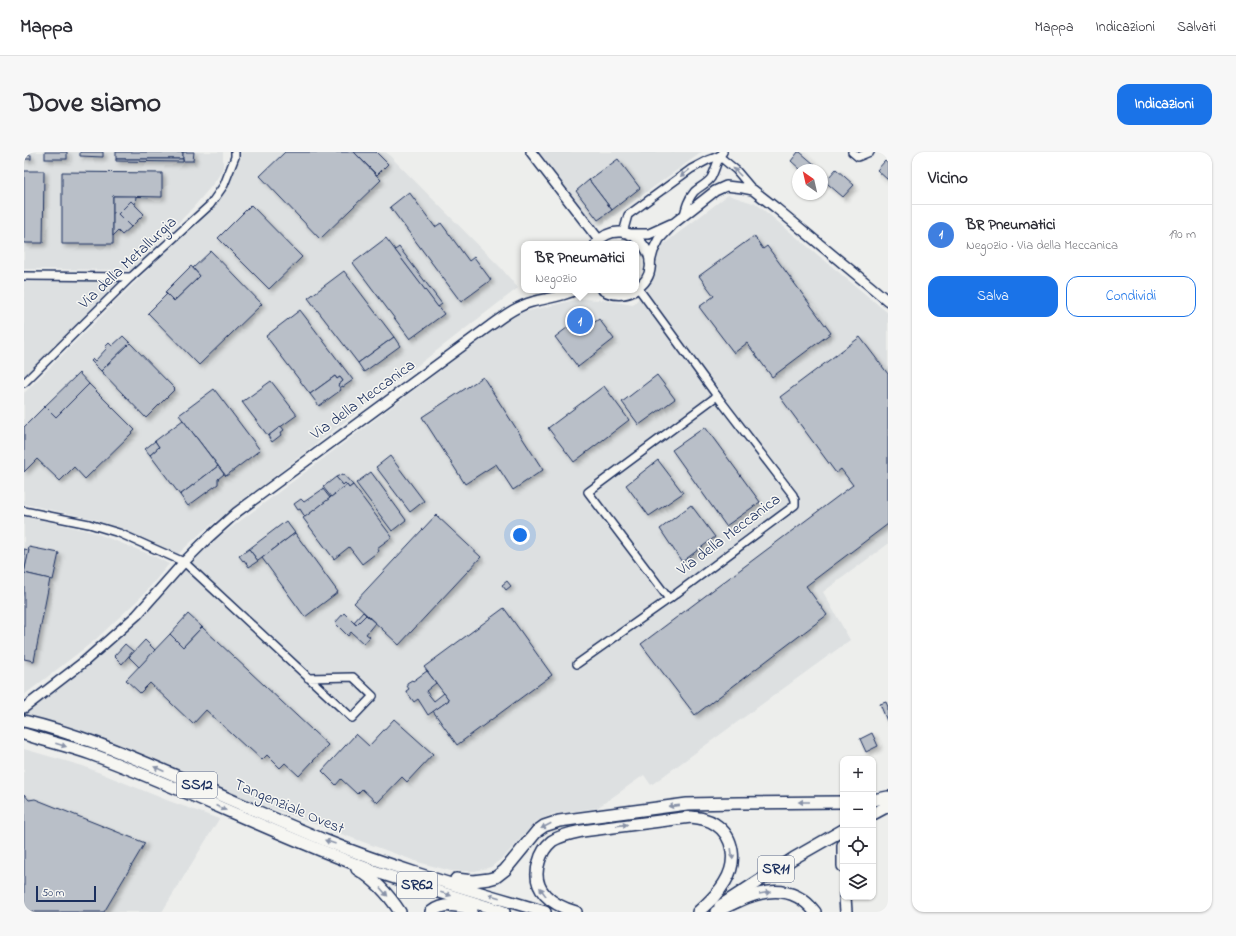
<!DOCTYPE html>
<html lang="it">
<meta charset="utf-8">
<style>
:root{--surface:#fff;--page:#f7f7f7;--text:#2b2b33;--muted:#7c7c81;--line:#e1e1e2;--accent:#1a73e8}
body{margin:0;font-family:"Indie Flower",sans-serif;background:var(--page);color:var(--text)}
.controls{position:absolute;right:12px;bottom:12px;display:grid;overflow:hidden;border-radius:8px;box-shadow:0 1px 3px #0004}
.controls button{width:36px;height:36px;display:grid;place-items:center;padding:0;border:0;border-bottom:1px solid var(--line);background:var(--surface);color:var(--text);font:20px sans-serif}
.compass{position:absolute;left:768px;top:12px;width:36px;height:36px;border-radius:50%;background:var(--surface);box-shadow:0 1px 3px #0004;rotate:326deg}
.scale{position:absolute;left:12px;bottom:10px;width:60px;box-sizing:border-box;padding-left:4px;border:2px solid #1b2f5e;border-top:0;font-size:11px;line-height:14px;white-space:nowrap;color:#1b2f5e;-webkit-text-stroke:3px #f6f6f2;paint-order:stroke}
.you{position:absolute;left:496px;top:383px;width:14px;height:14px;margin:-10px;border:3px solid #fff;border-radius:50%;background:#1a73e8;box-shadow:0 0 0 6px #1a73e833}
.badge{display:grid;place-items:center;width:26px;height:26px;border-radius:50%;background:var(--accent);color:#fff;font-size:13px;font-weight:700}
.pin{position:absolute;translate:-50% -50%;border:2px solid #fff;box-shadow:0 1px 4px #0006}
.popup{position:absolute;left:497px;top:89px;width:118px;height:52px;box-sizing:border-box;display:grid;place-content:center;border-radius:8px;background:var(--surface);filter:drop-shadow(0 1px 3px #0005);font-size:13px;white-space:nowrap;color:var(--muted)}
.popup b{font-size:15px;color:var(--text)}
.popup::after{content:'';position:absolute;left:50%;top:100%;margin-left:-8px;border:8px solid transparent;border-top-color:var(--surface)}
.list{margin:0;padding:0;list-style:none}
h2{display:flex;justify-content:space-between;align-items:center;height:52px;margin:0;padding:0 16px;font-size:17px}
h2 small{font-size:13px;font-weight:400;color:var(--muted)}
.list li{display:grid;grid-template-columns:26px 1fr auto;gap:12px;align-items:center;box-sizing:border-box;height:60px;padding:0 16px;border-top:1px solid var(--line)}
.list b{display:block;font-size:15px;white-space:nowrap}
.list p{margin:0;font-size:13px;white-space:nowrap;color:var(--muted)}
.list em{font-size:13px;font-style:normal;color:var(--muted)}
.actions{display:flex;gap:8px;padding:12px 16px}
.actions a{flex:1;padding:9px 0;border:1px solid var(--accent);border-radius:12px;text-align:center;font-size:14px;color:var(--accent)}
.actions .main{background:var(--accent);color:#fff}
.icon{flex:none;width:22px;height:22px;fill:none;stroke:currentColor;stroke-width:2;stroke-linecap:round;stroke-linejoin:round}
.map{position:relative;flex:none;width:864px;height:760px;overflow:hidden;border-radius:12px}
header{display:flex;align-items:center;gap:24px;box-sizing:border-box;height:56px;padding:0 20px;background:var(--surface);border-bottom:1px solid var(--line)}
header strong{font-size:19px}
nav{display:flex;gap:22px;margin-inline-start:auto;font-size:14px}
.intro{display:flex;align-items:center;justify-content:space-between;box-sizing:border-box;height:96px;padding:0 24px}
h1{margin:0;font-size:28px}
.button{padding:10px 18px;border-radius:12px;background:var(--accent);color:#fff;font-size:14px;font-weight:700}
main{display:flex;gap:24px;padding:0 24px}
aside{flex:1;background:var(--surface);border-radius:12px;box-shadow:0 1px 3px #0004}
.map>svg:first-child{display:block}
.built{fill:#dde0e1}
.building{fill:#b9bfc8;stroke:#1b2f5e;filter:url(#shadow)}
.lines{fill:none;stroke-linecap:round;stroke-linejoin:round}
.minor-casing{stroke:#1b2f5e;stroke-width:10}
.tertiary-casing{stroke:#1b2f5e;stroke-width:12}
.primary-casing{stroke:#1b2f5e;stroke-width:14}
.trunk-casing{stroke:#1b2f5e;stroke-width:14}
.minor{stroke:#f6f6f2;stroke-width:7}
.tertiary{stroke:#f6f6f2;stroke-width:9}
.primary{stroke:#f6f6f2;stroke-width:11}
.trunk{stroke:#f6f6f2;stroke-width:11}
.oneway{fill:#8892a8}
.labels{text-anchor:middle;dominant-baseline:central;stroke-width:3;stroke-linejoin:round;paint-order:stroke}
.shield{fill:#f6f6f2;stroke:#5d6b8a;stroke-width:1}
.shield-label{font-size:15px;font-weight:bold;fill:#1b2f5e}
.street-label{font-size:16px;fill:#1b2f5e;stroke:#f6f6f2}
</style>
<header>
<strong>Mappa</strong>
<nav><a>Mappa</a><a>Indicazioni</a><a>Salvati</a></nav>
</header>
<div class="intro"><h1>Dove siamo</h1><a class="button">Indicazioni</a></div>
<main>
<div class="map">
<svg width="864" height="760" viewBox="0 0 864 760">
<defs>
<filter id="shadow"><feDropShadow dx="3" dy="3" stdDeviation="2" flood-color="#0004"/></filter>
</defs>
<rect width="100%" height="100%" fill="#edeeec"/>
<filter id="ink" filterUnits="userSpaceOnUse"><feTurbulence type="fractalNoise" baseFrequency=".025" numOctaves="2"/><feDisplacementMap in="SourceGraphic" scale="8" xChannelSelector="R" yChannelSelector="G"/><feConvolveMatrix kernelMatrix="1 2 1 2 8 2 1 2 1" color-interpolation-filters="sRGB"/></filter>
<g filter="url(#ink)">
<!-- built -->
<g class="built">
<polygon points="0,0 199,0 199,15 197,20 190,31 167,58 107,118 0,117"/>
<polygon points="216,0 362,0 477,116 494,136 178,380 153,403 135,393 73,368 47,362 0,352 0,241 176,66 199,39 208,25"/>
<polygon points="515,0 678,0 577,73 569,72"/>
<polygon points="704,43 729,51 730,50 864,161 864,392 799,440 826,488 627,633 620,623 573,656 529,662 511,670 481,704 467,715 451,719 427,719 394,710 208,642 151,618 0,565 0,561 80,499 115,468 129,453 170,407 187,391 491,162 556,147 580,148 609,153 626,133 636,95"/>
<polygon points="0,129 95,130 0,224"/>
<polygon points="0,364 69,380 130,404 145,412 119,443 71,488 0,543"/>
<polygon points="0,597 59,614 145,649 195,667 138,760 0,760"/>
</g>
<!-- building -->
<g class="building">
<rect x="21" y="0" width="22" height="7"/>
<polygon points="56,0 79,0 79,5 56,4"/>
<rect x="92" y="0" width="67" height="7"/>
<polygon points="159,0 170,0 169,9 159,9"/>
<polygon points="261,0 330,0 357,28 296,87 236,24"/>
<polygon points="330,0 352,0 364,12 353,23"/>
<polygon points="774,0 776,0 797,18 777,18 767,9"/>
<rect x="0" y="3" width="7" height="4"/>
<polygon points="92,7 159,7 159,10 92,9"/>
<polygon points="594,7 616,36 588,58 565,28"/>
<polygon points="861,9 864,12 864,28 853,18"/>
<polygon points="812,17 830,33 819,45 798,27 798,19 805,25"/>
<polygon points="0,19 20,19 19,91 0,91"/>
<polygon points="38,20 138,21 138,45 89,44 89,92 38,92"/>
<polygon points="565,28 588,58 574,68 552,39"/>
<polygon points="385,40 411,75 417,71 445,109 450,105 467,128 437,150 366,55"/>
<polygon points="89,44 112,44 111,53 107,49 94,62 107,75 98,83 94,79 89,84"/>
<polygon points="107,49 120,62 107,75 94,62"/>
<polygon points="227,53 278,105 245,137 194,86"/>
<polygon points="730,84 739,97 743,94 807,181 748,225 723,191 710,201 675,155 690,144 675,124"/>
<polygon points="362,86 420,162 386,187 329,111"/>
<polygon points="375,95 418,152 414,155 371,98"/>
<polygon points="187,99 238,152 175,213 124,161 143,142 150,149 176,124 169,116"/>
<polygon points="167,114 176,124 150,149 141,140"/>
<polygon points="320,119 370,185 334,211 284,146"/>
<polygon points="276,158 329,228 319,235 319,234 315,236 314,233 319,229 316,225 313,227 311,224 286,242 242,184"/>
<polygon points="556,166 564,175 575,167 590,187 554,215 531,185"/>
<polygon points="99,184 106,191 77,219 67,209 69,207 71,209 83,196 81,195 85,191 88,194"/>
<polygon points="370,185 376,194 340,220 334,211"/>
<polygon points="836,185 864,222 864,372 782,434 803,463 671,563 617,492 829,333 817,317 812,321 756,245"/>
<polygon points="106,191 151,237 122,266 77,219"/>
<polygon points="55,221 65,232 32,265 21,254"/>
<polygon points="633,223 651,247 615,273 598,250"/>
<polygon points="311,224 313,227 316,225 319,229 314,233 317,238 295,254 286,242"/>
<polygon points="459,225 519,318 489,338 472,312 441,332 398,265"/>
<polygon points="247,229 273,263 244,284 218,250"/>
<polygon points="65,232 111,278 61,327 50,315 36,329 13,307 0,320 0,275 21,254 32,265"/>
<polygon points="580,234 605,268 550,310 524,276"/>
<polygon points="190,237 236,298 202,324 155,263"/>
<polygon points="159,268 194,314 156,343 126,303 135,295 131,289"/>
<polygon points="257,274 260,278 256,281 257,283 248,290 244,284"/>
<polygon points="681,275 736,350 702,374 648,298"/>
<polygon points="131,289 135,295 126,303 121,297"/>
<polygon points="366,304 400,349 386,360 352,315"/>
<polygon points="634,308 659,341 625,364 602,333"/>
<polygon points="194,314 200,322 194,327 194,332 164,354 156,343"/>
<polygon points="347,320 382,368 368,379 332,331"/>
<polygon points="319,322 329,333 325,336 321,331 319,333 312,325"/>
<polygon points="312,325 319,333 321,331 323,333 307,345 299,335"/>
<polygon points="323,333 325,336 329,333 368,385 353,396 355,399 338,412 325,395 310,407 279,366"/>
<polygon points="299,337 306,346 281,365 276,357 274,358 270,352 277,347 280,350"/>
<polygon points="667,353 691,385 658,410 636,377"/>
<polygon points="412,363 457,405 375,493 330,451"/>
<polygon points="262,369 271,381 234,409 225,397"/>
<polygon points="271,381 314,440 281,465 238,406"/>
<polygon points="5,395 35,401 29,428 0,421"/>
<polygon points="0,397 5,398 0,421"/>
<polygon points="225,397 234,409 225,415 220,408 219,409 215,404"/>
<polygon points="0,421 26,427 10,509 0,507"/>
<polygon points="483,429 487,434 482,438 478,433"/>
<polygon points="480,456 528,523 433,593 409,559 425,548 400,515"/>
<polygon points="339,460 342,463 332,473 330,470"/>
<polygon points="320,461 332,473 342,463 351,471 342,482 346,485 340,492 327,480 324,484 311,471"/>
<polygon points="164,462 178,475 159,495 146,482"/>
<polygon points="178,475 304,593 275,624 261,611 256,616 243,603 238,608 224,595 223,596 182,558 169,572 126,531 116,541 102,528 146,482 159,495"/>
<polygon points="121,488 131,498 115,515 105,505"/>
<polygon points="101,492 109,499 98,512 90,504"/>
<polygon points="403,519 412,531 402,539 410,549 420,541 425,548 404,563 394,547 390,550 382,539 385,537 383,534 383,531 388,528 389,529"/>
<polygon points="862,550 864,555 864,568 863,569 856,552"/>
<polygon points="370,567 409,602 383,630 378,625 353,651 338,637 333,642 317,627 312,633 298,619 332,582 345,594"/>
<polygon points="848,581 854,594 842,600 836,587"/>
<polygon points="0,642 5,648 11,647 121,691 80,760 0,760"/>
</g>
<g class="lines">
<defs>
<g id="minor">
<polyline points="828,0 834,5 846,0"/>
<polyline points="695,4 712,18 729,38"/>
<path d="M660,63c2,-8 4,-16 10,-23 5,-5 13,-8 17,-14 5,-9 6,-19 12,-26"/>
<polyline points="599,81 604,63 667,17 684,8 695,4"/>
<polyline points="0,124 107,125"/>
<polyline points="0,231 107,125 186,53 200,33 211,5 211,0"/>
<polyline points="0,359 65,372 95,381 160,410 328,566 349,544 329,525 284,526"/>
<polyline points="645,447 564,340 693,244"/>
<polyline points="553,512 645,447 771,353 771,348 769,343 693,244 614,136"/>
</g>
<g id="tertiary">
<polyline points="507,0 575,88"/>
<polyline points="606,82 625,82 647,72"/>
<path d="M572,91c32,-35 78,22 40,46"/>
<polyline points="626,110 629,99 635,87 649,72 691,39 702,34 719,36 729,38 752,56 864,149"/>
<path d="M579,138c10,6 22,6 32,0"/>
<path d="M0,556l61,-47 52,-46 47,-53 23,-23 30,-27 254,-187c13,-9 26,-19 41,-23 15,-4 30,-5 44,-12"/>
</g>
<g id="primary">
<polyline points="849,662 864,654"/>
<polyline points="696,754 770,706 819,678"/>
</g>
<g id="trunk">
<path d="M0,569c52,12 101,33 150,54 50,22 100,44 150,65 71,29 147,50 221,72"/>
<path d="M0,582c22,7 45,12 67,20 95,35 185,81 280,116 44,15 89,28 133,42"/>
<polyline points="849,648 864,645"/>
<polyline points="819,693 819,714"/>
<path d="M333,717c17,10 32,26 43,43"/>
<polyline points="432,727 449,729 465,727 472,725 481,718 513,679 520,674 535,669 663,652 714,651 819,650"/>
<polyline points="821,745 822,760"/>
<path d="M407,760c13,-10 27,-6 41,-3"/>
<path d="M552,760c-24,-7 -46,-22 -37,-50 2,-8 7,-16 13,-21 9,-6 20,-8 30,-10l109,-14c9,1 17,2 24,7 20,13 22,39 10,58 -7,12 -17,21 -27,30"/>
<path d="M692,760c33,-17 71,-36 99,0"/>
</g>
</defs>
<!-- minor casing -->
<use href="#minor" class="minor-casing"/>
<!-- tertiary casing -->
<use href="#tertiary" class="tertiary-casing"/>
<!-- primary casing -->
<use href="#primary" class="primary-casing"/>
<!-- trunk casing -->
<use href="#trunk" class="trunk-casing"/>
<!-- minor -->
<use href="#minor" class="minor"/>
<!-- tertiary -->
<use href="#tertiary" class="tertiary"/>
<!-- primary -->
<use href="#primary" class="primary"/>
<!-- trunk -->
<use href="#trunk" class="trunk"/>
</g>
<!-- one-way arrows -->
<defs><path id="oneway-solid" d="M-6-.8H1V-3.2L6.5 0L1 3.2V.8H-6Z"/></defs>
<g class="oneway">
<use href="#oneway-solid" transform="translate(713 20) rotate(-135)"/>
<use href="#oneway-solid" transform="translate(661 21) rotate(143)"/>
<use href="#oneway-solid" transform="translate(37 593) rotate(17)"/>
<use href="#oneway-solid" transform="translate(135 617) rotate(-156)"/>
<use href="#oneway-solid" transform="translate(780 650) rotate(-180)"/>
<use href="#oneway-solid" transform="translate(650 654) rotate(174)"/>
<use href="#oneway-solid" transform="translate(197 656) rotate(24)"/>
<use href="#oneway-solid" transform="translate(598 673) rotate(-7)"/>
<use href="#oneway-solid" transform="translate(522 674) rotate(153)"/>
<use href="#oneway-solid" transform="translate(306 690) rotate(-160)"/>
<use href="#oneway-solid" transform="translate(708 702) rotate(82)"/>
<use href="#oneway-solid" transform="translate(360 740) rotate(48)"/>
<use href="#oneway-solid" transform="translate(519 740) rotate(-126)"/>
<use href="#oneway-solid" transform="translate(741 741) rotate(-10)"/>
<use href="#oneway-solid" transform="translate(422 742) rotate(17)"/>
<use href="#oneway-solid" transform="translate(470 744) rotate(-163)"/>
</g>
</g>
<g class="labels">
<!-- shield labels -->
<g class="shield">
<rect x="153" y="620" width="40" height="26" rx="3"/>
<rect x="734" y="704" width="36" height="26" rx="3"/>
<rect x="373" y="720" width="40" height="26" rx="3"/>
</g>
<g class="shield-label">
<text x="173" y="633">SS12</text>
<text x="752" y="717">SR11</text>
<text x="393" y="733">SR62</text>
</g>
<!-- street labels -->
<g class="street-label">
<text transform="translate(104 111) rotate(-43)">Via della Metallurgia</text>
<text transform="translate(339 248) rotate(-36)">Via della Meccanica</text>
<text transform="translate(705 383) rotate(-37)">Via della Meccanica</text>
<text transform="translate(265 655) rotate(23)">Tangenziale Ovest</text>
</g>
</g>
</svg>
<div class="controls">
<button>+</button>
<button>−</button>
<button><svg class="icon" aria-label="locate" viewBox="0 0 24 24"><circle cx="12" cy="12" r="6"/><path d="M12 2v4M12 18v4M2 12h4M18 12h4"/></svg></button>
<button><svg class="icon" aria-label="layers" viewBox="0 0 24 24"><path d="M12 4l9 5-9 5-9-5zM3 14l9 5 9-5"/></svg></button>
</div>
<svg class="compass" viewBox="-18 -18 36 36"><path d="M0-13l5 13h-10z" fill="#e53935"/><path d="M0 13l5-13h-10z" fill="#7c7c81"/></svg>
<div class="scale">50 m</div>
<div class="you"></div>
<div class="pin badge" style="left:556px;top:169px;background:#3f7fe0">1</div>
<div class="popup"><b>BR Pneumatici</b>Negozio</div>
</div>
<aside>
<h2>Vicino<small></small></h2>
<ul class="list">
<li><span class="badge" style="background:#3f7fe0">1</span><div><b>BR Pneumatici</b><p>Negozio · Via della Meccanica</p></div><em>190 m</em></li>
</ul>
<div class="actions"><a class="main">Salva</a><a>Condividi</a></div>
</aside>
</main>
